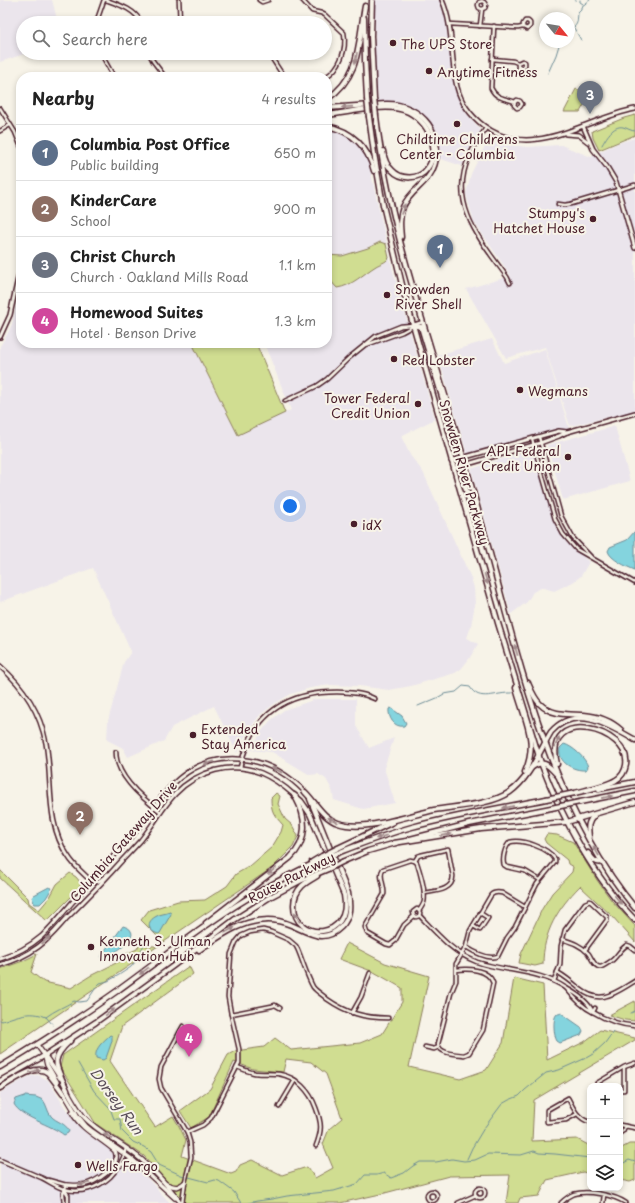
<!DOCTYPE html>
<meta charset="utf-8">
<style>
:root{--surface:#fff;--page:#f6f6f6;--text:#222;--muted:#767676;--line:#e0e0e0;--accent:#4a1f2b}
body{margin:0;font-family:"Playpen Sans",sans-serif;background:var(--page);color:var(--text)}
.controls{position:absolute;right:12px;bottom:12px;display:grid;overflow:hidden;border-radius:8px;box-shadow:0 2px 6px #0003}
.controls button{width:36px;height:36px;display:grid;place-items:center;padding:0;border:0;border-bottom:1px solid var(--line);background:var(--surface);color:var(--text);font:20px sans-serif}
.compass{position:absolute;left:539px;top:12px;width:36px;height:36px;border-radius:50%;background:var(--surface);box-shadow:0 2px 6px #0003;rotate:120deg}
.you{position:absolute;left:290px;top:506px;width:14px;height:14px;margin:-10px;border:3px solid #fff;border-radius:50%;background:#1a73e8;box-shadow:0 0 0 6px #1a73e833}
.badge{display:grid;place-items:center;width:26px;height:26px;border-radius:50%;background:var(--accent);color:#fff;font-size:13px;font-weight:700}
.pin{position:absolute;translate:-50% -33px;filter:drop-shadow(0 1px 2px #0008)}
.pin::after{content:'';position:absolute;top:21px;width:14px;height:12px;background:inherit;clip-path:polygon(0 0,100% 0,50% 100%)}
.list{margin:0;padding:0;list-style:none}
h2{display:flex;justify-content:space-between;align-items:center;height:52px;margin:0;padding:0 16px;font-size:17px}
h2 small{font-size:13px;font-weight:400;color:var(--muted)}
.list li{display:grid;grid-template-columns:26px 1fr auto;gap:12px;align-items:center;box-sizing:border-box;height:56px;padding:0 16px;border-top:1px solid var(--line)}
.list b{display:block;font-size:15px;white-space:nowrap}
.list p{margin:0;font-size:13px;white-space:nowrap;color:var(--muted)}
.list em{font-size:13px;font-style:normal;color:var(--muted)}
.icon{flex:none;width:22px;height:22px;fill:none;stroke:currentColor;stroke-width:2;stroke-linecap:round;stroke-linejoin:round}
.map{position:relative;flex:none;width:635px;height:1203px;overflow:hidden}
.search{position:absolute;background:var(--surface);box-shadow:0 2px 6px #0003;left:16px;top:16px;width:316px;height:44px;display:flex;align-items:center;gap:10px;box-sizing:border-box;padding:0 14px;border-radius:22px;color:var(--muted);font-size:15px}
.panel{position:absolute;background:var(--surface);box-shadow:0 2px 6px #0003;left:16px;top:72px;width:316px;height:276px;border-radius:16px}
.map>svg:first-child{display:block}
.built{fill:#ebe5ec}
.green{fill:#d0dd91;stroke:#8d7e5e}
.water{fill:#84d4de;stroke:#6d8c96}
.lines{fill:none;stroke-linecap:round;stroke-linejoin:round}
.stream{stroke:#6d8c96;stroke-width:1}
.minor-casing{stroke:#4a1f2b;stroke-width:5.5}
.tertiary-casing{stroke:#4a1f2b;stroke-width:6}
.secondary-casing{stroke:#4a1f2b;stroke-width:6}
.primary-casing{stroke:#4a1f2b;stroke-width:7}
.minor{stroke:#f7f3e8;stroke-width:2.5}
.tertiary{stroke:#f7f3e8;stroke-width:3}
.secondary{stroke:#f7f3e8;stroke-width:3.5}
.primary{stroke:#f7f3e8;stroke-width:4}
.primary-bridge-casing{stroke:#4a1f2b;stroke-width:7;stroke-linecap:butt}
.primary-bridge{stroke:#f7f3e8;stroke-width:4}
.oneway{fill:#a0898a}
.poi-dot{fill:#4a1f2b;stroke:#f7f3e8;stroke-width:1.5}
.labels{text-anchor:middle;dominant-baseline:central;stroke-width:4;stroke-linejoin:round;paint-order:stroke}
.poi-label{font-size:13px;fill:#4a1f2b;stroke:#f7f3e8;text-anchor:start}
.street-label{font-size:13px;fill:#4a1f2b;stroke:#f7f3e8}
.water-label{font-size:14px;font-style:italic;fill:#584c58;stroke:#f7f3e8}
</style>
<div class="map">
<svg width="635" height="1203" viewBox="0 0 635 1203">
<rect width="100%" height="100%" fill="#f7f3e8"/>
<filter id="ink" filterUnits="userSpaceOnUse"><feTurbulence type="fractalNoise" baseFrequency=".025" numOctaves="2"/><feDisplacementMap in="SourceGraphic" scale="8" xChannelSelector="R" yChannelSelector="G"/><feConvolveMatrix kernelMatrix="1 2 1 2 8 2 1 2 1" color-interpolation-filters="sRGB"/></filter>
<g filter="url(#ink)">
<!-- built -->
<g class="built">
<polygon points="0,0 52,0 58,23 23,23 23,53 27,53 0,62"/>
<polygon points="375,0 439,0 445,17 454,86 456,94 466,113 480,129 480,133 468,151 462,166 438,158 439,145 436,134 428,120 420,112 412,106 402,103 391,101 378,102 375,60"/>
<polygon points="327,128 338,131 351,139 363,151 369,165 393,271 435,419 401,436 410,455 423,472 471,578 474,588 475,604 471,626 467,638 478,644 469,659 461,669 455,673 411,686 389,690 359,686 330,685 310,688 291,694 274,704 260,715 248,731 241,743 237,753 214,706 172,727 164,741 128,757 123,748 107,740 108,721 124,662 131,652 93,568 0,602 0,346 8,333 12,324 21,283 21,343 192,343 238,435 291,410 264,343 327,343"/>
<polygon points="635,138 635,231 634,232 635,235 635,411 570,426 545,347 506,358 466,289 511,276 474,222 466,194 471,174 488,140 500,144 527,147 561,145 591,157 601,151 618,143"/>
<polygon points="492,339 504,363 545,349 569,428 469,455 467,454 438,355"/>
<polygon points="615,426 630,481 563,500 547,445"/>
<polygon points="530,450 534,454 552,515 565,540 589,562 581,576 573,582 554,591 544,588 541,588 533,592 527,602 511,614 471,469"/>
<polygon points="316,699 356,699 356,726 369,748 394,738 384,768 395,803 363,809 334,800 332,790 326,779 318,774 310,775 272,752 251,750 261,732 270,721 284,710"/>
<polygon points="38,1075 48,1080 67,1111 86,1133 133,1166 149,1180 170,1203 0,1203 0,1093 24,1079 31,1076"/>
</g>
<!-- green -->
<g class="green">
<polygon points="576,89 589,96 580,112 564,112"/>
<polygon points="635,115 635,135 599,150 593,138 592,131 624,118"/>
<path d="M380,242l6,2 3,14c-4,5 -8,5 -13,8 -13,8 -24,20 -39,22 -11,-11 -10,-18 -10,-33l15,1 26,-8z"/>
<polygon points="192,343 256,343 285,413 238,435"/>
<path d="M276,793l4,3 -2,8 7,15 7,6 6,11 -5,11 -21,21 -272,186v-85l23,-8 14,-7 -6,18 13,10 27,6 19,-12 30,-15 4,-6 13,-6 4,-8 5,5h11l3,-7 -19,-19 8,-10 29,-9 27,-1 22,-14 9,-12 14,-8 22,-19 9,-15 2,-7c-9,-10 -12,-13 -12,-27z"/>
<path d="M547,834l10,1 16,7 24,38 15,21 23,25v16l-23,-26 -32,-30c-22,22 -37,46 -37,78l-8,2 -16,-3 2,-9 21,-45 10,-16 20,-21 1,-5 -5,-3 -1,-4 -21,-17 -2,-4z"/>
<polygon points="0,870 28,898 29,903 39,910 50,897 57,884 70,873 76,877 81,883 78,890 50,918 46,920 0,878"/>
<polygon points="347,943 385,963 429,976 409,1067 460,1079 486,1070 503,1043 514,978 543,985 547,1060 584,1042 600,1030 635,1038 635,1040 534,1100 532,1141 577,1139 590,1146 590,1174 583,1172 547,1180 539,1196 520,1198 518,1203 506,1203 510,1175 449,1176 385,1193 340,1203 186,1203 144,1156 96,1124 60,1067 63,1055 189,966 193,974 122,1026 110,1061 155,1127 173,1116 179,1126 186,1140 182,1156 231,1174 236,1172 240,1165 252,1160 282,1175 307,1167 315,1178 333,1168 323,1144 329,1129 342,1118 326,1074 311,1062 286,1059 283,1072 253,1069 234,1062 209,1117 191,1128 180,1111 210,1089 228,1055 235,1051 264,1047 275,1038 291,1050 360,1043 382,1034 402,1002 402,988 374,972 339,959"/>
<polygon points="635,1001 635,1021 625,1020 609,1015"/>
<polygon points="629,1144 635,1144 635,1180 630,1182 620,1180 620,1149"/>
</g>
<!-- water -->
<g class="water">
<path d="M635,531v39c-8,-3 -25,-11 -27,-19l2,-4 17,-7z"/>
<path d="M391,708l11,8 4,7 -2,3c-10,2 -16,-9 -15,-17z"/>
<path d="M564,744c8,2 22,14 24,23l-2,3c-13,1 -29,-8 -26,-22z"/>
<polygon points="49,887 52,888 46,898 40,904 35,904 34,903 32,897 34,895"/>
<path d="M170,912l1,2 -1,2 -10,17 -1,1c-10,-2 -14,-11 -4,-17 4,-3 10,-3 15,-5z"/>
<path d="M123,926c3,1 7,2 8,5 6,9 -20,24 -27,28l-2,1 -1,-3 2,-4z"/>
<path d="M561,1013l20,14 2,4 -2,4 -21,8 -3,-2c-3,-4 -5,-23 0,-27 1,0 3,0 4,-1z"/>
<path d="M110,1035l2,1v5l-6,17 -3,2 -7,-2c-2,-10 8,-17 14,-23z"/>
<path d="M25,1096l11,1 7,3c4,5 4,11 8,16 5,6 15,7 18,15l-1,2 -4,2c-12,-10 -44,-18 -50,-31l2,-5z"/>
</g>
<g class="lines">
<!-- stream -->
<g class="stream">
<polyline points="575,0 576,0"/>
<polyline points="580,0 580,2 583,4"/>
<polyline points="574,28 581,40"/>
<path d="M569,31c9,-7 8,-6 9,-18l3,-3v-3l9,-7"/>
<polyline points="548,73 556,55 560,42"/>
<path d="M602,145c4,-7 11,-20 21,-18 4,1 8,4 12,4"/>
<path d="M418,706l19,-8 7,-4 12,-2 7,-6 7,1c9,16 26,5 42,6"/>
<polyline points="631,1013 635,1011"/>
<path d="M46,1017c9,-7 18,-10 28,-16l5,1 8,-1 10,-15 3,-3 8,-2 11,-6 12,-8 4,-5 11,-21"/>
<path d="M0,1020l2,1c15,-5 28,-11 44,-4l7,8"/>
<polyline points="78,1063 94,1091 110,1108 114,1119 120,1119 122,1131 133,1142 144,1147 151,1152 159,1165 181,1175 208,1182 215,1180 219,1181 234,1192 241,1203"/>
<polyline points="467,1159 472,1148 484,1128 502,1104 509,1100 519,1096 525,1090 546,1073 559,1070 586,1058 593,1054 605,1043 613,1032"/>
<polyline points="620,1165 629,1160 635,1162"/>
<polyline points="248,1203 257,1201 272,1199 287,1196 334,1191 357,1184 365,1175 377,1175 384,1173 391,1178 404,1173 413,1166 420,1162 436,1162 452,1159 464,1161 475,1160 488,1154 521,1155 534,1151 539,1153 555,1154 590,1158"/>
</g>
<defs>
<g id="minor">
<path d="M106,0c14,5 28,9 36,23"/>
<polyline points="179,0 180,23"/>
<polyline points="259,0 262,2 268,0"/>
<path d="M302,0l10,11 9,2 4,2 19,18c3,17 -4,35 -18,44"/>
<polyline points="96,23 104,0"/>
<polyline points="449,24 518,28 523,27 527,29 530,26 530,23 528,21 525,21 523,24 523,27"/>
<polyline points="480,26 482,9 485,8 486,5 484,2 482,1 479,2 478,5 479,8 482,9"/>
<path d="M494,26l-3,62c5,11 14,10 24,14l2,-2 3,1 2,3 -2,3 -3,1 -3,-3 1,-3"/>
<polyline points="102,53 104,59 114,77"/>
<polyline points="149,53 153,61 165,77"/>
<polyline points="197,53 202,54 210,53"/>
<polyline points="492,59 513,61 518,63 522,61 525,62 525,65 523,68 520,68 518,66 518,63"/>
<polyline points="273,60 284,77"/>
<polyline points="0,108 15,132 21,147"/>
<path d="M486,128c-6,9 -13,19 -17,29 -21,47 12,84 38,120l3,6"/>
<polyline points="0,131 10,125"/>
<polyline points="558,204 565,205 571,204 635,185"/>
<polyline points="366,345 402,332 413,326"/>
<polyline points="285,401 317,386 327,379 350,357 376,336 401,326 413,325 423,322"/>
<polyline points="539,437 561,516 573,538 591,557"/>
<polyline points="532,439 555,519 563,534 576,549 635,583"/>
<path d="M116,752c0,24 27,47 45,60"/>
<path d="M240,768c11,-52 44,-76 97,-76 13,0 27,1 38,7"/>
<path d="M415,861l3,-5 3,-1 27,-6 5,27c0,15 -18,15 -29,17"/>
<path d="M414,916l2,1 3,-1 1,-3 -1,-2c2,-3 4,-6 5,-9 2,-9 -4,-30 -7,-39l-2,-2 -5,-1 -27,9c-5,7 2,16 1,25l-19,33 2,6 19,11 4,1 5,-4 9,-16 10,-9 -1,-4 4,-3 2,2"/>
<path d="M420,916c17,18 33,37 57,46 29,10 63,8 89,26"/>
<polyline points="473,926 480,930 488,918 480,913"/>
<path d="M562,939c9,3 19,6 26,14 3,3 6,14 12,14 3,0 8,-4 11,-6 6,-4 9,-12 16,-16l3,1 5,4"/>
<path d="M466,947c8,5 23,13 32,9l9,-18 8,-11 22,-43 18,-22v-3c-7,-11 -32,-20 -45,-17 -5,5 -8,16 -6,23l3,2 18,4 15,9"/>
<path d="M456,970c12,-2 33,-1 37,13l-10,47 -14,23 -5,2c-8,-1 -25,-1 -26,-11l13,-51 5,-12v-17l10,-17 4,-16 21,-36c3,-3 6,-3 11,-2l23,14"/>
<path d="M557,972c9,5 16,11 23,17 21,17 36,3 55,-8"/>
<polyline points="554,981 560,965 561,946 565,930 585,903 590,901 607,917 607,920 585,950"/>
<path d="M566,988c11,6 22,13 27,24 -11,-5 -19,-14 -27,-24z"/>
<path d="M595,1008l-2,4c13,8 27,13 42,14"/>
<polyline points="352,1013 361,997 370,973"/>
<polyline points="231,1014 272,1006 275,1005 280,1008"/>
<polyline points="425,1047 434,1049 439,1047"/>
<path d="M237,1067c6,2 12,5 18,6 8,1 16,0 24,1 18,3 31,17 37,34 6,16 6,22 0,38"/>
<polyline points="599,1086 597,1083 624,1067 635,1063"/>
<polyline points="620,1090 624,1090 624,1068"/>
<polyline points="279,1107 295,1080"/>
<path d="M577,1114l-11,6 -19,2v-12l21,-12c5,10 10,21 22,24"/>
<polyline points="620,1125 635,1128"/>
<path d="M187,1132l16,-7 8,-7 28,-55v-14l-8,-35 -3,-17 3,-43 5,-12 5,-6 9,-4 13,-2 8,2 18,8 7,6 2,4c5,12 9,26 15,37 4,5 10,8 14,12 20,14 37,19 61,19"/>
<polyline points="620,1133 623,1131 625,1126"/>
<path d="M0,1160c14,6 28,12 42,18 8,4 15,9 22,11 16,5 34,-1 46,-12 8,-8 14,-18 16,-29"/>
<polyline points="48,1180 66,1185 65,1189 63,1193 64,1203"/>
<circle cx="480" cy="1193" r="5"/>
<polyline points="65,1190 68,1195 68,1203"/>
<circle cx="432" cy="1196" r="5"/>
<polyline points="182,1203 185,1182 191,1157 190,1142 187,1132 161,1088 159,1079 161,1067 183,1026"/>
<polyline points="458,1203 476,1195"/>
<path d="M561,1203c4,-4 8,-7 13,-9 14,-4 40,1 52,9"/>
<polyline points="603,1203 604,1195"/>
</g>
<g id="tertiary">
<path d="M442,0c12,27 8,58 15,87 4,16 14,29 27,39 48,36 102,-8 151,-17"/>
<polyline points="583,126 593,149 607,167 616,182 635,248"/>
<polyline points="566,134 579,135 588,142"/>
<polyline points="0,337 10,315 21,265"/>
<polyline points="451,461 559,431 567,432"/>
<polyline points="454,468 540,443 559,436 567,432 635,413"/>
<path d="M0,666c23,20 40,46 46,77 7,38 -1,80 22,113 6,10 15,17 23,25 7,3 11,-2 17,-7"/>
<path d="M0,959c16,-5 29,-12 42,-23 14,-14 27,-30 40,-45 16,-19 33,-36 49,-54 15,-17 26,-37 42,-53 40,-39 96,-30 132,8"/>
<path d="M0,965c14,-4 27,-10 38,-18 11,-8 19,-18 28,-28 17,-17 34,-34 50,-52 8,-9 17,-18 25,-27 12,-15 21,-32 34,-46 22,-23 56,-33 86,-21 12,5 23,13 33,22"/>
</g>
<g id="secondary">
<path d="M37,1045c8,11 16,21 23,33"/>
<polyline points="45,1057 47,1065 57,1082"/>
<path d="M66,1088c5,10 11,20 18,29 15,16 36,25 53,39 17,13 31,30 44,47"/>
<polyline points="62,1090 77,1115 86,1126 92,1131 133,1160 175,1198"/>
<polyline points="119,1166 129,1161 136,1163"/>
<path d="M166,1184c9,3 11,5 19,-2"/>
<path d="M66,1185c5,0 10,1 16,0 13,-2 40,-18 33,-34 -15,-14 -33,-20 -43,-39"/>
</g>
<g id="primary">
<polyline points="372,0 371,36 374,99"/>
<polyline points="364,18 365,60 367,99"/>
<path d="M327,99c34,-22 31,-57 38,-93"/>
<path d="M327,108l59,-4c36,-1 62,33 46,67 -7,14 -23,21 -29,36 -4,10 -3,20 -2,30"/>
<path d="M327,115c20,-2 54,-11 73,-6 24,5 44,38 27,60 -8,11 -26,11 -35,1 -5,-4 -8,-12 -9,-19"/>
<path d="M376,116c13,112 52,219 83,326 13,46 26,92 38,138 30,113 62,236 138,328"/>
<path d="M369,117l5,36 9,52 21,88 94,330 43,140c21,55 53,115 94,157"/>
<path d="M327,126c25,5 41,21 47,45"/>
<polyline points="413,325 421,327 451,427 455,435"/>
<path d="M528,683c3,7 6,15 12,21 12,12 29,10 44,11 13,1 27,6 37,15"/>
<path d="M516,688c8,31 23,53 9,84"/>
<path d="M557,764c-15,-59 75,-35 69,1 -1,6 -5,12 -10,15 -9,6 -30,10 -41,13"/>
<path d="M531,768c13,-10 18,-2 27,8"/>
<polyline points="599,789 635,782"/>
<path d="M305,792c11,11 18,26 33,31 26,9 69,-7 96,-13 23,-4 57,-5 76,-18 20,-14 29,-40 41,-60 25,-28 58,-7 84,8"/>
<path d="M294,795l7,6 9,13 34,81c9,45 -50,48 -50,10 0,-7 3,-14 8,-19 4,-4 10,-7 15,-10"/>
<polyline points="580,802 635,791"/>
<path d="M589,837c-1,-9 -2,-15 5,-21"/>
<polyline points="410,839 469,824 551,808"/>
<polyline points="394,843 481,829 567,822 635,802"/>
<polyline points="338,848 393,822"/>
<path d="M340,852c23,-9 47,-18 72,-25 44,-12 89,-19 134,-28"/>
<path d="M588,853c4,5 7,11 14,9"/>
<polyline points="344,861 368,851 396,843"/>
<polyline points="312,862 322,856"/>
<path d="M206,923l84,-65c18,-17 17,-40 6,-60"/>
<path d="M199,950c21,-14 42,-30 69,-30 8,0 16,2 23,5 19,8 33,19 50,2 10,-10 9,-22 7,-34l-38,-94"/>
<path d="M0,1067c40,-24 79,-49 117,-76 43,-31 83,-64 128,-91 26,-16 52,-29 78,-41"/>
<polyline points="0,1081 44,1056 96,1022 173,966 234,920 270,897 300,881 328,869"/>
<path d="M0,1088c12,-6 36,-26 48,-15 5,6 10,13 15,20"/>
<path d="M67,1090c-10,-24 -19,-29 3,-49"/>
</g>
</defs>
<!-- minor casing -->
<use href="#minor" class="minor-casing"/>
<!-- tertiary casing -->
<use href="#tertiary" class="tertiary-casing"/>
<!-- secondary casing -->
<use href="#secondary" class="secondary-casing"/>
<!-- primary casing -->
<use href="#primary" class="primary-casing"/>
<!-- minor -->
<use href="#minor" class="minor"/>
<!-- tertiary -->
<use href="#tertiary" class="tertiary"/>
<!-- secondary -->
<use href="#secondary" class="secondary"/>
<!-- primary -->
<use href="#primary" class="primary"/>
<defs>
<g id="primary-bridge">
<polyline points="367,99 369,117"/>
<polyline points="374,99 376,116"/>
<polyline points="546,799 575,793"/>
<polyline points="551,808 580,802"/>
<polyline points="322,856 338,848"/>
<polyline points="323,859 340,852"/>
<polyline points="328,869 344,861"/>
</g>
</defs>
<!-- primary-bridge casing -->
<use href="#primary-bridge" class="primary-bridge-casing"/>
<!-- primary-bridge -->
<use href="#primary-bridge" class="primary-bridge"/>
</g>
<!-- one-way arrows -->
<defs><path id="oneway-solid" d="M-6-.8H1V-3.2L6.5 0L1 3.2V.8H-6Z"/></defs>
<g class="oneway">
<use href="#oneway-solid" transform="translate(356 58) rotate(101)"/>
<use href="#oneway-solid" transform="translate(347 107) rotate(176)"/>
<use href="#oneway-solid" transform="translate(403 209) rotate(-69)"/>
<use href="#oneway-solid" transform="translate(486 579) rotate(74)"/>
<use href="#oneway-solid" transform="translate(516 650) rotate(-106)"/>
<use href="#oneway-solid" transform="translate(557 742) rotate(-66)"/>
<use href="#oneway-solid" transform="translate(209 763) rotate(163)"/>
<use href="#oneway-solid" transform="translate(277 770) rotate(-152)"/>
<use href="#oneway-solid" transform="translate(607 797) rotate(-11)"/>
<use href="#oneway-solid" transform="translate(508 807) rotate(169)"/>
<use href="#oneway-solid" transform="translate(333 820) rotate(-153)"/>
<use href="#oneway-solid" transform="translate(446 835) rotate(-9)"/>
<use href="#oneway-solid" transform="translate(381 837) rotate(162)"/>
<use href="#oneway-solid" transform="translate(596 851) rotate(-120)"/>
<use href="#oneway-solid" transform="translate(272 871) rotate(142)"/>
<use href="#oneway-solid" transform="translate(618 900) rotate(52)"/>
<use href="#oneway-solid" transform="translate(297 917) rotate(-118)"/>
<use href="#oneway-solid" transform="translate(230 930) rotate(-29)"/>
<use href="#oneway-solid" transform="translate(46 940) rotate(-44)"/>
<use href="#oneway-solid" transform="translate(144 971) rotate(143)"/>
<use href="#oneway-solid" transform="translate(110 1012) rotate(-36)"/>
<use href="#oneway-solid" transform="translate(35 1071) rotate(-13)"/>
<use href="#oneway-solid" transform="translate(108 1136) rotate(-147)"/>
<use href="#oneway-solid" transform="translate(84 1184) rotate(167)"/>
</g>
</g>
<!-- markers -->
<g class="poi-dot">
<circle cx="393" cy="43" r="4"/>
<circle cx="429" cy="71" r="4"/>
<circle cx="457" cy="124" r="4"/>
<circle cx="593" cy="219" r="4"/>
<circle cx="387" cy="295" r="4"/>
<circle cx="394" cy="359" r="4"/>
<circle cx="520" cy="390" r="4"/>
<circle cx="418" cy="404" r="4"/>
<circle cx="568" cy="457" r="4"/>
<circle cx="354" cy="524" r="4"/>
<circle cx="193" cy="735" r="4"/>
<circle cx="91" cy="947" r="4"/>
<circle cx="78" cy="1165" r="4"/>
</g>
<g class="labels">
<!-- poi labels -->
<g class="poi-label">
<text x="401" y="43">The UPS Store</text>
<text x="437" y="71">Anytime Fitness</text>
<text x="457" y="138" text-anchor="middle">Childtime Childrens<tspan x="457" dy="15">Center - Columbia</tspan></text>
<text x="585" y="212" text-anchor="end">Stumpy's<tspan x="585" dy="15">Hatchet House</tspan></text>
<text x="395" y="288">Snowden<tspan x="395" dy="15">River Shell</tspan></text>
<text x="402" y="359">Red Lobster</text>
<text x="528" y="390">Wegmans</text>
<text x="410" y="397" text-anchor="end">Tower Federal<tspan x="410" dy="15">Credit Union</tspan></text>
<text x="560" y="450" text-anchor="end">APL Federal<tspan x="560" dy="15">Credit Union</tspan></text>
<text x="362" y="524">idX</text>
<text x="201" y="728">Extended<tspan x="201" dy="15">Stay America</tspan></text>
<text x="99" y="940">Kenneth S. Ulman<tspan x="99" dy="15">Innovation Hub</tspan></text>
<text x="86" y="1165">Wells Fargo</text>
</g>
<!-- street labels -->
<g class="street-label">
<text transform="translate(465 472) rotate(74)">Snowden River Parkway</text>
<text transform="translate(123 841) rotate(-49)">Columbia Gateway Drive</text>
<text transform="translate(291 877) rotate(-27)">Rouse Parkway</text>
</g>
<!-- water labels -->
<g class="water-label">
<text transform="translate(117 1101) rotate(54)">Dorsey Run</text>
</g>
</g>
</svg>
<div class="controls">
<button>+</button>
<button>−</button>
<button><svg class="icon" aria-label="layers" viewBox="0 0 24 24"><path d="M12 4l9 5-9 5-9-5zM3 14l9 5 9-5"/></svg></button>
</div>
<svg class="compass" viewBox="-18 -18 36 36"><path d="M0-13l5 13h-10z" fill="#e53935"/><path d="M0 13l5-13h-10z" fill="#767676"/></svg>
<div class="you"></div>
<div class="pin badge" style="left:440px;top:268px;background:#5c6f8a">1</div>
<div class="pin badge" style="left:80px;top:835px;background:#8d6e63">2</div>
<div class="pin badge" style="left:590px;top:114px;background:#6b7280">3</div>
<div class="pin badge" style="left:189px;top:1057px;background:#d1479c">4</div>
<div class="search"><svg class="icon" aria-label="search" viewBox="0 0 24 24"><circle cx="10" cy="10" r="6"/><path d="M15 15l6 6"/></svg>Search here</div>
<section class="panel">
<h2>Nearby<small>4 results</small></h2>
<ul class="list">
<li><span class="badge" style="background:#5c6f8a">1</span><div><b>Columbia Post Office</b><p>Public building</p></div><em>650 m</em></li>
<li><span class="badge" style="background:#8d6e63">2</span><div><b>KinderCare</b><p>School</p></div><em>900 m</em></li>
<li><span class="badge" style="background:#6b7280">3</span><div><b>Christ Church</b><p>Church · Oakland Mills Road</p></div><em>1.1 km</em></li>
<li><span class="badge" style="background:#d1479c">4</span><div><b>Homewood Suites</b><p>Hotel · Benson Drive</p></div><em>1.3 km</em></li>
</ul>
</section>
</div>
